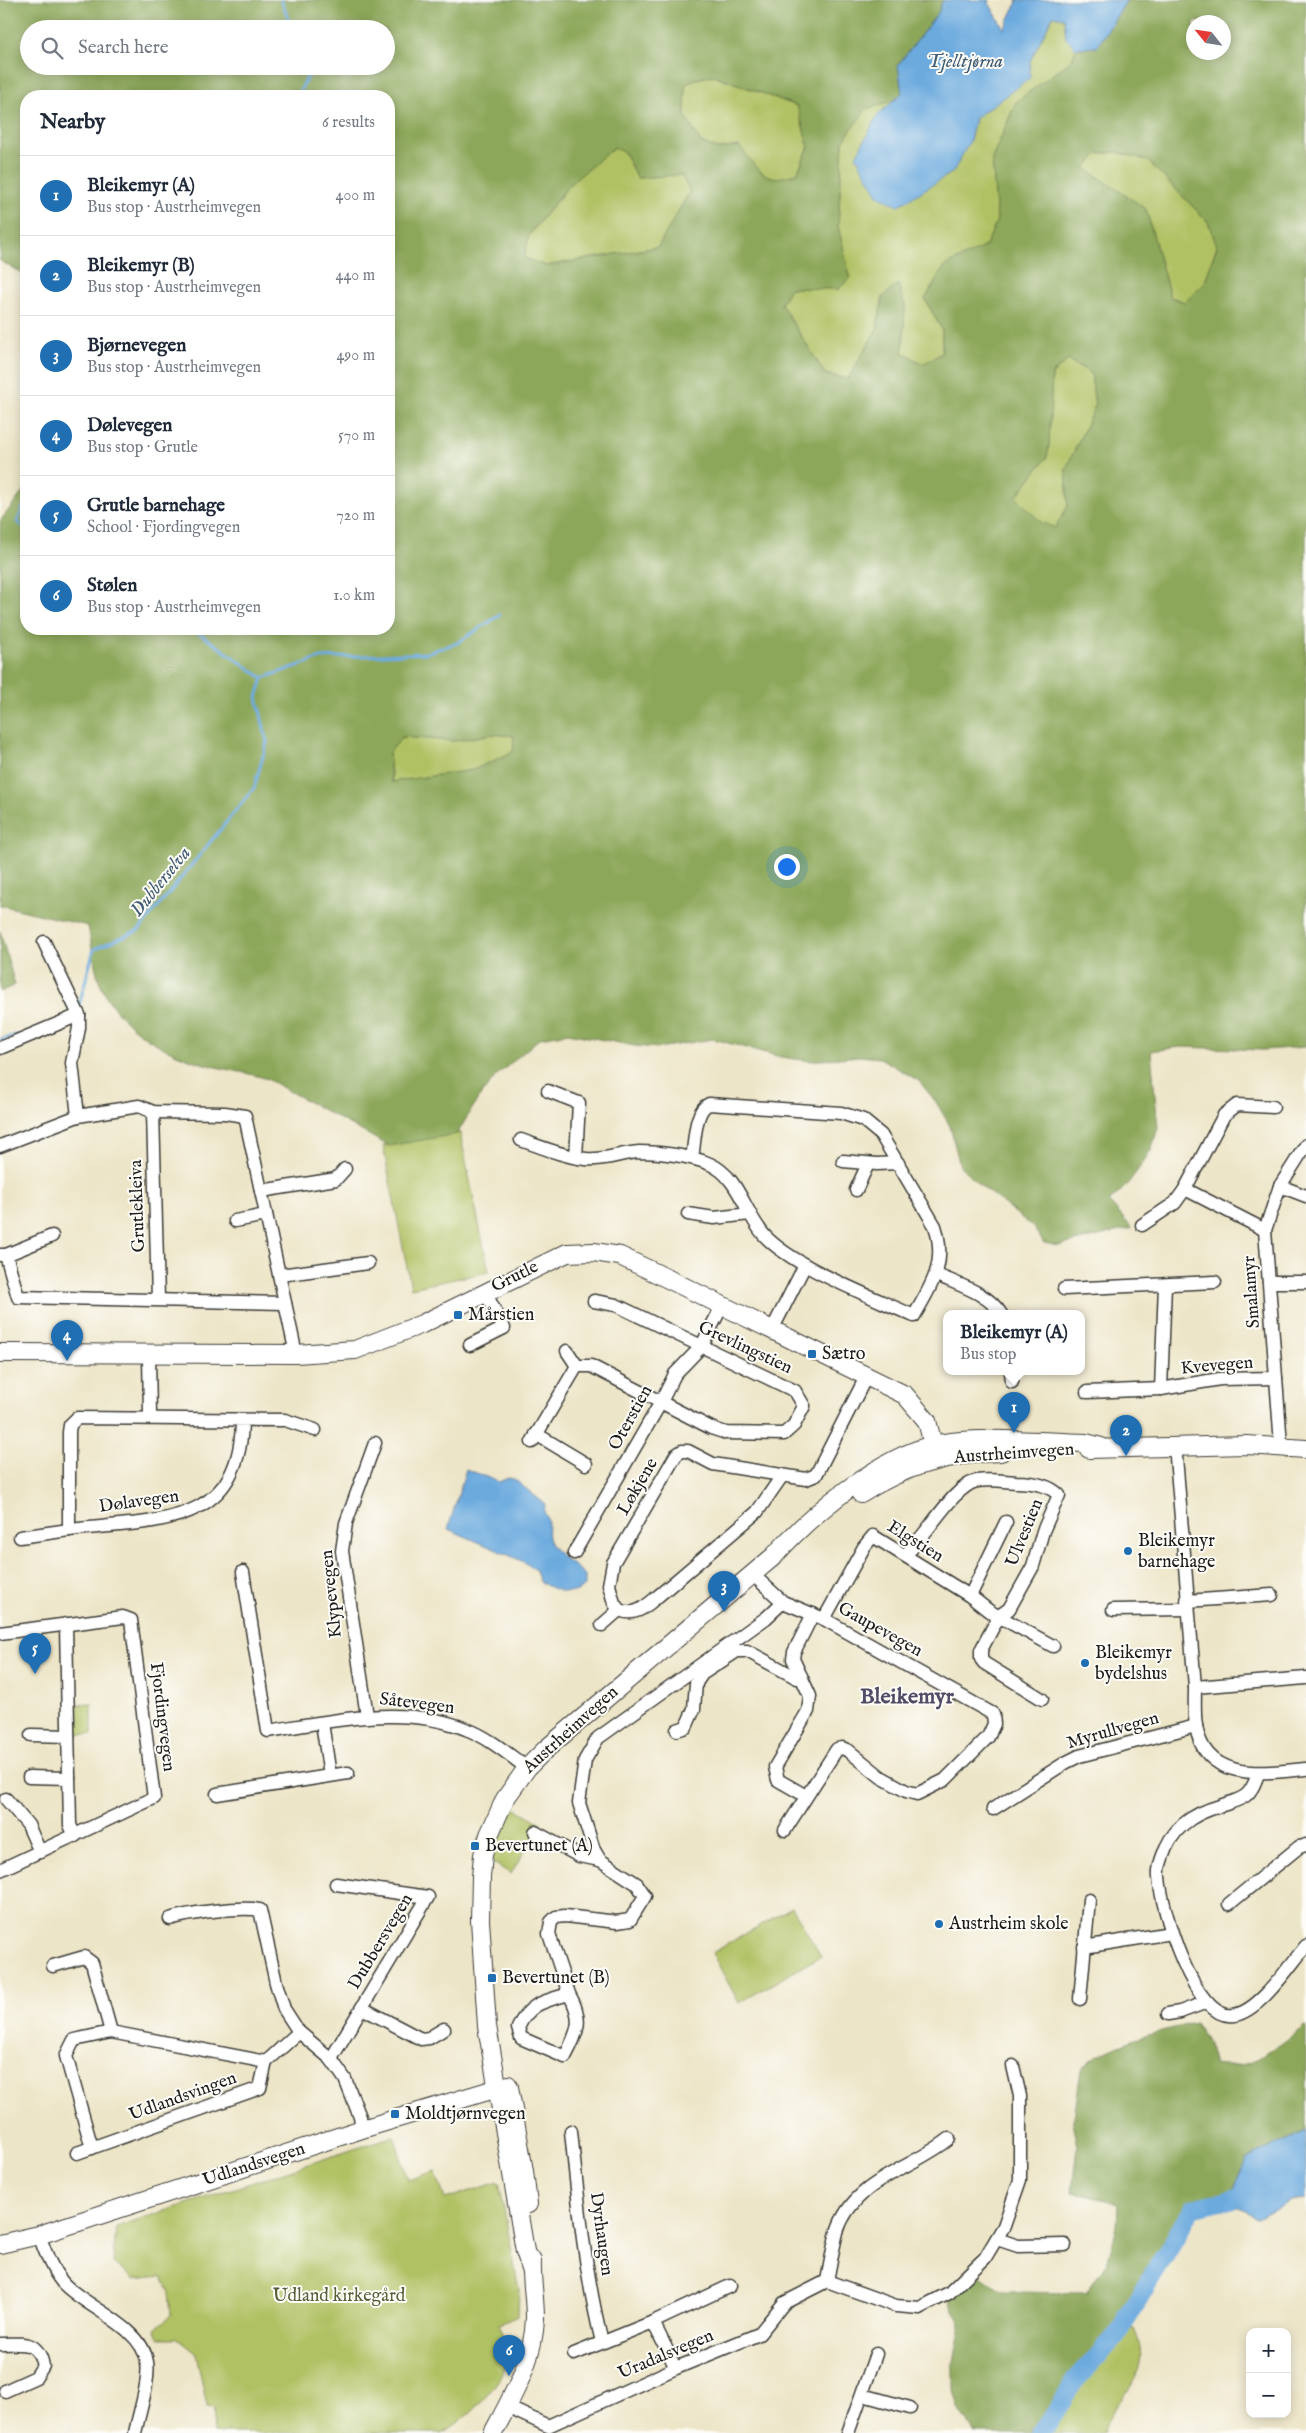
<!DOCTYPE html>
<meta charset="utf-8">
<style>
:root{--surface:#fff;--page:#f2f2f3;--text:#1f2937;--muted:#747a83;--line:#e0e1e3;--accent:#1f6fb2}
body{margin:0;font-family:"IM FELL English",serif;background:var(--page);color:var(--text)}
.controls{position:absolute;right:15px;bottom:15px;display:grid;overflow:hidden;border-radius:10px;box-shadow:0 2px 12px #0003}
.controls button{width:45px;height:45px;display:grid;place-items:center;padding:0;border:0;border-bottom:1px solid var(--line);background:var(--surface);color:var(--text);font:25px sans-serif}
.compass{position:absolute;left:1186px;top:15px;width:45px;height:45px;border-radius:50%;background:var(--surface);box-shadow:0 2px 12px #0003;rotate:300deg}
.you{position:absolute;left:786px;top:866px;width:18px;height:18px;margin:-12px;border:4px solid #fff;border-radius:50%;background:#1a73e8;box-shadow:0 0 0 8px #1a73e833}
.badge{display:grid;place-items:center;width:32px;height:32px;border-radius:50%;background:var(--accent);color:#fff;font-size:16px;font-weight:700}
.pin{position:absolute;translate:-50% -41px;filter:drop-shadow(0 1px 2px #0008)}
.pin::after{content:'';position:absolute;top:26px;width:18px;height:15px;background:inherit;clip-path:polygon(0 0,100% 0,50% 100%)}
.popup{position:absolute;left:943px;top:1310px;width:142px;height:65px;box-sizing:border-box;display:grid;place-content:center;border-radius:10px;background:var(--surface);filter:drop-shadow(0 1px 4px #0005);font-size:16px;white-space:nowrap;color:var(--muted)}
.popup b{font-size:19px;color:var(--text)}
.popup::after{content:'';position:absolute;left:50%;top:100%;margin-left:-10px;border:10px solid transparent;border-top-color:var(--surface)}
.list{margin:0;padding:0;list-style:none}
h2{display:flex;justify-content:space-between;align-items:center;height:65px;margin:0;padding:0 20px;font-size:21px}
h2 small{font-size:16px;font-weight:400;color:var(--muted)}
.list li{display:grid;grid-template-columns:32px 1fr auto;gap:15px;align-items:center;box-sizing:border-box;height:80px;padding:0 20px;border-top:1px solid var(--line)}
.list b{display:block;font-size:19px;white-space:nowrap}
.list p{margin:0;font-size:16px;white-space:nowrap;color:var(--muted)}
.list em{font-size:16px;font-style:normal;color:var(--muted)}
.icon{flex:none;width:28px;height:28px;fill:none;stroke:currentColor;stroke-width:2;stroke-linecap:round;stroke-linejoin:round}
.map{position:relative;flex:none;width:1306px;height:2433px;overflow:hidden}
.search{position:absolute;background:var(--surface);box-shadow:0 2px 12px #0003;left:20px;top:20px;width:375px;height:55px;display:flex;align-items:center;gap:12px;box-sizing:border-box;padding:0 18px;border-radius:28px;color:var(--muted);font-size:19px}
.panel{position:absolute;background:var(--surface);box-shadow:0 2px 12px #0003;left:20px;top:90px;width:375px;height:545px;border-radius:20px}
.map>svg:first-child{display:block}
.green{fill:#b0c164;stroke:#666e40}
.forest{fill:#8ca75a;stroke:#54623b;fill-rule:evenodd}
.water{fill:#6caade;stroke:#44637d}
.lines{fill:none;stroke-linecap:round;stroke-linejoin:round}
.stream{stroke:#6caade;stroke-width:3}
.river{stroke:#6caade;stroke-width:19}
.street-casing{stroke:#3b3a36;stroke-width:15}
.secondary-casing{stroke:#3b3a36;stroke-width:20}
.street{stroke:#fff;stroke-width:12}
.secondary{stroke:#fff;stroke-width:18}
.poi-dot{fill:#1f6fb2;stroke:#fdfcf7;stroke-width:2}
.labels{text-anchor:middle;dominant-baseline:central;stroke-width:4;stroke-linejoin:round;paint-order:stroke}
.street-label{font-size:18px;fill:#1c1c1c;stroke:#fdfcf7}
.poi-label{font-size:18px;fill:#1c1c1c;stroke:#fdfcf7;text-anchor:start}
.park-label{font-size:18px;fill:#575e39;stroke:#fdfcf7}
.water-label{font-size:19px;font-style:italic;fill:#405c73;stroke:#fdfcf7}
.district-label{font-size:22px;font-weight:bold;fill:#534c66;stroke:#fdfcf7}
</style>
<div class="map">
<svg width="1306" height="2433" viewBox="0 0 1306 2433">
<rect width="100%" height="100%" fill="#fdfcf7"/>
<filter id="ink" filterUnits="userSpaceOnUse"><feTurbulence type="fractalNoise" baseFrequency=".02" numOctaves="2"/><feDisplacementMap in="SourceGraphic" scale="10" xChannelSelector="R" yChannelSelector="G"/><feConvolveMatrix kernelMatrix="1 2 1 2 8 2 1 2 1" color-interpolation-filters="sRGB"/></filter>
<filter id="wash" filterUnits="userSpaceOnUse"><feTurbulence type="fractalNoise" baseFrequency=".0096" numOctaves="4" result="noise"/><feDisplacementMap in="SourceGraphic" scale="20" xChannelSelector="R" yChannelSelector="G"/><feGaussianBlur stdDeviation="1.12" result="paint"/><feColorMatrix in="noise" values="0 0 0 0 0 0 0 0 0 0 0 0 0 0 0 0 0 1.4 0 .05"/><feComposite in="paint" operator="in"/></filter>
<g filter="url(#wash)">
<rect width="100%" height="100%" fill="#ede5c7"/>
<!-- green -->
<g class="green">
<polygon points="1053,16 1064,18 1066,38 1076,48 1072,60 1016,102 992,159 997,220 986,246 945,266 925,299 942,330 942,353 923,364 903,352 905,305 883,297 877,329 848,379 825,374 781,304 790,288 839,289 850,277 838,226 843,141 866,109 895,100 878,115 970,141 975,118 1029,78 1030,61"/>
<path d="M713,75l84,31 12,41 -12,26c-33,13 -37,-3 -58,-26l-20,2 -18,-6 -16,-27v-31l8,-5z"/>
<polygon points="614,147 624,152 637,178 681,174 690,191 658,247 546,266 524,258 529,235 570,184"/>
<polygon points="1117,152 1147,160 1208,222 1217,245 1205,282 1185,302 1170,297 1146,209 1084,168 1098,154"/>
<polygon points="1068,360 1091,373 1095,406 1066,469 1068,506 1055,529 1041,522 1016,497 1047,457 1049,445 1052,374"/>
<polygon points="493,734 515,736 513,752 473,770 392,782 389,753 402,737 454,741"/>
<polygon points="460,1133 489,1272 411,1288 383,1146"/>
<polygon points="92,1704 92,1734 71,1735 71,1705"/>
<polygon points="499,1809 518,1810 541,1823 511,1874 481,1855 477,1841"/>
<polygon points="792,1907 821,1956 739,2003 712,1953"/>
<path d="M394,2136l14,44 27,-9 10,28 54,-17 20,108 -1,26 -19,8c5,11 10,21 9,33 -1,23 -46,68 -67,76h-228l2,-25 -8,-1 -11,-54 -19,-15h-18l-4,-9 16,-14 -2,-22 -7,-17 -29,3 -20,-16 3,-36z"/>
<path d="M1121,2327l13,2c23,49 -20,63 -31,104h-72l30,-28 13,-23 34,-35z"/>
</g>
<!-- forest -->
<g class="forest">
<path d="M0,0h943l-5,13 -40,52 4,28 -7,7 -29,9 -23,32 -5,85 12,51 -11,12 -49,-1 -9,16 44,70 23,5 29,-50 6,-32 15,-13 7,21 -2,47 20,12 19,-11v-23l-17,-31 20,-33 41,-20 11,-26 -5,-61 24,-57 56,-42 4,-12 21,-1 30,-47h179v1047l-43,3 -82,-3 -30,4 7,77 -7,22 -11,17 -14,19 -17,16 23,26 -74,18 -14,-3 -12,-17 -55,-43 -17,-17 -10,-40 -14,-24 -17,-21 -39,-23 -21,-2 -49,5 -29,-4 -68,-18 -55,9 -23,-2 -67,-13 -28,5 -44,38 -17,21 -22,37 -68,12 -122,-67c-17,-6 -34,-8 -51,-12 -46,-11 -95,-36 -115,-81 -7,-18 -9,-41 -13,-60l-88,-21v-384l26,-33v141h363v-533h-363v179l-26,-14zM1194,22h30v30h-30zM29,29h357v37h-357zM713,75l84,31 12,41 -12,26c-33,13 -37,-3 -58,-27l-20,3 -18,-6 -16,-27v-31l8,-5zM614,147l10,5 13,26 44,-3 9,16 -32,56 -112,19 -22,-8 5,-23 41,-51zM1116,152l31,8 61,62 9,24 -12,36 -20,20 -15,-5 -24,-88 -61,-41 13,-14zM1068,360l23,13 4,33 -29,63 2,37 -13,22 -14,-6 -25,-25 31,-40 2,-12 3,-71zM493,734l21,2 -1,16 -40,18 -82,12 -2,-29 13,-16 52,4z"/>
<polygon points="0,931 15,985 0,992"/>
<path d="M1195,2023l13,20 6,22c35,7 66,-20 92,-40v105l-59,29 -17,37 2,3 -39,9 -77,128 -42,46 -13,23 -30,28h-56l-17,-25 -5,-18v-23l8,-44 -14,-26 28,-25 28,20 83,1 21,-30 10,-37 1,-23 -46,-11 5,-46 -4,-20 8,-57c19,-24 84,-39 114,-46z"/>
</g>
<!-- water -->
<g class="water">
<polygon points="943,0 990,0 989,3 1004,29 1018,0 1127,0 1097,47 1076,48 1066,38 1064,18 1053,16 1030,61 1030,78 975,118 970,141 953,172 898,206 878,195 856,156 878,115 902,93 898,65 938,13"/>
<path d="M466,1469l33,13 9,-4 6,1 31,25 -1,8c8,10 0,21 6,31 8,13 23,21 35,32v11c-13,13 -32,3 -45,-4l-5,-13 -15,-9 -72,-31z"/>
<polygon points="1306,2130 1306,2199 1289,2201 1258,2219 1239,2207 1230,2196 1247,2159"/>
</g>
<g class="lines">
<!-- stream -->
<g class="stream">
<polyline points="281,0 292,29"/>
<polyline points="297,96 309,74 306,66"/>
<polyline points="26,501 17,522 26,528"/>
<polyline points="193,629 263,678"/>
<polyline points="263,678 320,658 426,653 457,643 500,615"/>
<polyline points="79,1005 94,949 139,930 254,788 267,742 257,697 263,678"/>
<polyline points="0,1040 16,1035"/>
</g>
<!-- river -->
<polyline class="river" points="1042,2433 1074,2382 1116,2336 1193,2208 1232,2199"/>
</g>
</g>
<g filter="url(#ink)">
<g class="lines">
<defs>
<g id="street">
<polyline points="0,1048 79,1015 44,942"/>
<polyline points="548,1091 579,1103 576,1157"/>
<polyline points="153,1112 158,1299"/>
<polyline points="78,1116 139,1106 153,1112 225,1113 245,1116 296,1354"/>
<path d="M521,1140c20,7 44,17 65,19 18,2 35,-6 53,-7 20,0 53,4 71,12 29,13 34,48 54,71 29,32 109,62 150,81 18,-32 33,-52 21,-90l-54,-91 -18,-15 -22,-7 -132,-9c-15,6 -14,39 -17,54"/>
<polyline points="0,1146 78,1116 72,1063 79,1028 79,1015"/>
<polyline points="843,1161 877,1164 898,1163"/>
<polyline points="1280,1186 1306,1196"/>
<polyline points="856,1190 868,1164"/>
<polyline points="261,1191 336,1179 345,1169"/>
<polyline points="688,1214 714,1218 750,1214"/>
<polyline points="235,1221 266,1215"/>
<polyline points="1142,1225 1175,1203 1185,1189"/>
<polyline points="1265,1230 1185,1189 1224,1115 1237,1105 1273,1107"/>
<polyline points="0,1255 6,1255 52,1236"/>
<polyline points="6,1255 18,1297 285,1303"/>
<polyline points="280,1275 368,1263"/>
<path d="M937,1275c22,10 51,18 64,39"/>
<polyline points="1269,1282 1306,1282"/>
<polyline points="1064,1289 1215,1282"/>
<polyline points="773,1328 805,1265"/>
<polyline points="470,1345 504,1328 485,1292"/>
<polyline points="567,1351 577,1366"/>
<polyline points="149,1353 150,1417"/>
<polyline points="1011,1372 1012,1382"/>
<polyline points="1161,1389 1165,1285"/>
<polyline points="1087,1392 1161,1389 1220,1379 1276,1378"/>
<path d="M242,1420c-1,110 -91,100 -173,110v-98l1,-7 7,-7 208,2 30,10"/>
<polyline points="536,1434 586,1464"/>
<polyline points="532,1442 577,1366 591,1366 711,1428 726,1433 784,1434 794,1425 804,1406 795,1391 616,1305 594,1301"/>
<path d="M1175,1445l20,242c0,13 -1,26 1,39 9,57 68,47 110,43"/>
<polyline points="1281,1445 1265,1230 1280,1186 1306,1145"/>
<path d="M782,1476l-25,36 -100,85c-12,10 -22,20 -38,13l-5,-7 -5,-18 4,-22 63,-108 6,-4h6l25,13 93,15 10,-4 51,-100"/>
<polyline points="20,1537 69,1530"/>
<polyline points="574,1553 661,1402 675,1374 701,1347 723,1304"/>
<path d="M905,1555c21,-18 49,-70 72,-74 12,-2 27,0 39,1 15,0 33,3 43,13l-16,36 -10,35 -24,43 -10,7 -18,34v9l3,4 58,36"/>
<path d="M243,1572l25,159c63,-10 136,-27 198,-2 22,8 42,25 61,39"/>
<polyline points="752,1574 783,1602 824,1619 993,1714 994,1724 988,1737 945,1780 917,1794 906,1791 881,1777 849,1751 842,1748 837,1749 785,1830"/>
<polyline points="970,1596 1006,1522"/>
<polyline points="1187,1601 1272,1595"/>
<polyline points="1113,1610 1188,1609"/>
<polyline points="824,1619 864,1547 873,1536 970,1596 989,1611 1053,1646"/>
<polyline points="66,1624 70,1825 75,1836"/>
<polyline points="602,1625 619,1610"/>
<polyline points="0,1633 123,1617 131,1620 154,1798 0,1870"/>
<polyline points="1195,1687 1306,1678"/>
<polyline points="367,1716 342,1551 346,1523 375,1443"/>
<polyline points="322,1723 330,1775"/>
<polyline points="677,1730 686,1727 694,1709 696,1683 702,1674 737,1651 747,1651 797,1678 801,1676"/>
<polyline points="31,1735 68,1736"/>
<path d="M1258,1774c-3,8 -6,17 -13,22 -7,5 -17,7 -25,10 -29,8 -49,23 -58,52 -2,6 -4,13 -3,19 2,30 35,145 75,138 26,-4 55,-49 72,-69"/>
<polyline points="29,1777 69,1778"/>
<polyline points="217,1794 348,1773"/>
<polyline points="806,1796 778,1780 775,1767 808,1711 810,1696 793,1659 794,1652 813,1614"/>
<polyline points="6,1799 28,1825 40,1852"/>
<polyline points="993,1809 1065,1763 1079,1756 1196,1726"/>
<polyline points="535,1832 579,1856 600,1860"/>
<polyline points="1229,1904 1299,1847 1306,1845"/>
<path d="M170,1919c18,-6 72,-13 90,-9l16,73 8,26 15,23 32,27 14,20 15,38 2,12"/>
<polyline points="1084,1947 1171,1933"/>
<polyline points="53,1966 84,1957 92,1963 111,2032"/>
<polyline points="569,1994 549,1934 551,1922 556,1917 565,1916 617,1922 630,1920 645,1896 637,1884 600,1860 594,1850 579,1803 585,1760 598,1738 766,1618 783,1602"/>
<path d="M569,1994c15,26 9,37 -4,63l-44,-19 -3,-10c11,-25 27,-27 51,-34z"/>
<polyline points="1080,1999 1089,1900"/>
<polyline points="362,2008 421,2039 429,2038 444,2029"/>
<polyline points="1168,2014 1180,2012 1207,2002"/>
<polyline points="331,2059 428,1897 336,1884"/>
<path d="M571,2131c7,69 14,143 31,211"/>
<polyline points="92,2148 66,2056 74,2040 111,2032 266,2062"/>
<polyline points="77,2153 260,2088 266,2062 299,2032"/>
<path d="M39,2235c6,16 12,34 24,48 23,25 79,43 84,79 3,19 -8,51 -12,71"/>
<polyline points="997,2239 1018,2246 1065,2245"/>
<polyline points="827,2281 896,2306 920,2308 949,2293 985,2258 1004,2226 1020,2180 1020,2096 1013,2066"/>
<path d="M827,2281c3,-16 6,-33 10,-49 16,-52 75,-63 112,-93"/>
<polyline points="653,2322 676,2368"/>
<path d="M0,2344c22,0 38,-5 43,22l-7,11 -31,14"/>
<polyline points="574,2354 653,2322 730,2286"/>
<polyline points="863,2395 910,2408"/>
<polyline points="507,2407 548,2426 676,2368 759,2334 784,2303 827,2281"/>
<polyline points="848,2433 876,2354"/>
</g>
<g id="secondary">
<polyline points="0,1353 296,1354 355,1350 422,1324 567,1253 594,1252 620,1256 658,1274 905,1395 927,1421 937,1460"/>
<polyline points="1089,1449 1247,1445 1306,1449"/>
<path d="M861,1494c42,-28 89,-41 140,-42"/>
<polyline points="509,2087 524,2171 528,2204"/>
<polyline points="0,2244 39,2235 362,2129 508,2085"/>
<path d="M532,2272l-7,-21 -38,-225 -7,-106 1,-43 2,-22 6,-20 16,-36 22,-31 19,-19 228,-193c36,-41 106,-99 160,-111 42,-10 108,-3 152,-2l15,4"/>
<path d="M493,2433c19,-36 41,-73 42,-115 0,-20 -4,-39 -3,-58"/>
</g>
</defs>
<!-- street casing -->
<use href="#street" class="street-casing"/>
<!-- secondary casing -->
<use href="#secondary" class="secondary-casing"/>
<!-- street -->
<use href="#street" class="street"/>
<!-- secondary -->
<use href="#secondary" class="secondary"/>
</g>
</g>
<!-- markers -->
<g class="poi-dot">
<rect x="453" y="1310" width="10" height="10" rx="2.5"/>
<rect x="807" y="1349" width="10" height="10" rx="2.5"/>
<circle cx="1128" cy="1551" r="5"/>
<circle cx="1085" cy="1663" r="5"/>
<rect x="470" y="1841" width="10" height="10" rx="2.5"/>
<circle cx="939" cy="1924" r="5"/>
<rect x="487" y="1973" width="10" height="10" rx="2.5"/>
<rect x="390" y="2109" width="10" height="10" rx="2.5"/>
</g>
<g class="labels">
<!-- street labels -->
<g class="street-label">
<text transform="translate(138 1206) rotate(-92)">Grutlekleiva</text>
<text transform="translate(515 1277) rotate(-26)">Grutle</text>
<text transform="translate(1252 1292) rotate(-94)">Smalamyr</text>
<text transform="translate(745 1348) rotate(25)">Grevlingstien</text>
<text transform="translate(1217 1366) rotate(-5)">Kvevegen</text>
<text transform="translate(631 1418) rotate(-61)">Oterstien</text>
<text transform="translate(1014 1454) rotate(-4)">Austrheimvegen</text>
<text transform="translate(638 1487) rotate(-60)">Løkjene</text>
<text transform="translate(139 1502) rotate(-8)">Dølavegen</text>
<text transform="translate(1025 1533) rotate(-68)">Ulvestien</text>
<text transform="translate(915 1542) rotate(32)">Elgstien</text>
<text transform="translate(332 1594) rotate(-96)">Klypevegen</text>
<text transform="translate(880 1630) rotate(29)">Gaupevegen</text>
<text transform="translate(417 1704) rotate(7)">Såtevegen</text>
<text transform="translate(162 1717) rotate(83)">Fjordingvegen</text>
<text transform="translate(571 1730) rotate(-42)">Austrheimvegen</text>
<text transform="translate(1113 1731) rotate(-16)">Myrullvegen</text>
<text transform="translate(381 1942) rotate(-59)">Dubbersvegen</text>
<text transform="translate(183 2097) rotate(-20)">Udlandsvingen</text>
<text transform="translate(254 2165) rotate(-18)">Udlandsvegen</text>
<text transform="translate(601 2234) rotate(82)">Dyrhaugen</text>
<text transform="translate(666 2355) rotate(-23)">Uradalsvegen</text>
</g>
<!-- poi labels -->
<g class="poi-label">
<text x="468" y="1315">Mårstien</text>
<text x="822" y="1354">Sætro</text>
<text x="1138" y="1541">Bleikemyr<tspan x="1138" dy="21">barnehage</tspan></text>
<text x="1095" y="1653">Bleikemyr<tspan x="1095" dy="21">bydelshus</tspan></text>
<text x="485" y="1846">Bevertunet (A)</text>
<text x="949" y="1924">Austrheim skole</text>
<text x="502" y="1978">Bevertunet (B)</text>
<text x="405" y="2114">Moldtjørnvegen</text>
</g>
<!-- park labels -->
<g class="park-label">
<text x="339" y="2296">Udland kirkegård</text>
</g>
<!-- water labels -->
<g class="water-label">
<text x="965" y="62">Tjelltjørna</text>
<text transform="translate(161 882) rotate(-51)">Dubberselva</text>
</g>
<!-- district labels -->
<g class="district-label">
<text x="907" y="1697">Bleikemyr</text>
</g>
</g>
</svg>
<div class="controls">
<button>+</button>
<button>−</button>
</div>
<svg class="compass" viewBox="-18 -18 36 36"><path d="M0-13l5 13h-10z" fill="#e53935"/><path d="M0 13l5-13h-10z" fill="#747a83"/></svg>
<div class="you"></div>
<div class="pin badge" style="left:1014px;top:1433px">1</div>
<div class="popup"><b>Bleikemyr (A)</b>Bus stop</div>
<div class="pin badge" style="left:1126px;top:1456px">2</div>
<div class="pin badge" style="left:724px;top:1612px">3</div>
<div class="pin badge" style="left:67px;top:1361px">4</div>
<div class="pin badge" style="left:35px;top:1674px">5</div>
<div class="pin badge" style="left:509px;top:2376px">6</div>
<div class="search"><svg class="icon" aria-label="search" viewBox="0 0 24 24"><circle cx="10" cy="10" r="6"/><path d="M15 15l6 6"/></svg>Search here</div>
<section class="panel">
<h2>Nearby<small>6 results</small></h2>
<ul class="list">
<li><span class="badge">1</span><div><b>Bleikemyr (A)</b><p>Bus stop · Austrheimvegen</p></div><em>400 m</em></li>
<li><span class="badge">2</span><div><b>Bleikemyr (B)</b><p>Bus stop · Austrheimvegen</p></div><em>440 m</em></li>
<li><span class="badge">3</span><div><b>Bjørnevegen</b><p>Bus stop · Austrheimvegen</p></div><em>490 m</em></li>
<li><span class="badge">4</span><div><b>Dølevegen</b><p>Bus stop · Grutle</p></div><em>570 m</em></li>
<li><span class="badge">5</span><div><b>Grutle barnehage</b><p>School · Fjordingvegen</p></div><em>720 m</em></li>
<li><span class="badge">6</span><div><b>Stølen</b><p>Bus stop · Austrheimvegen</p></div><em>1.0 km</em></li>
</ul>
</section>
</div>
